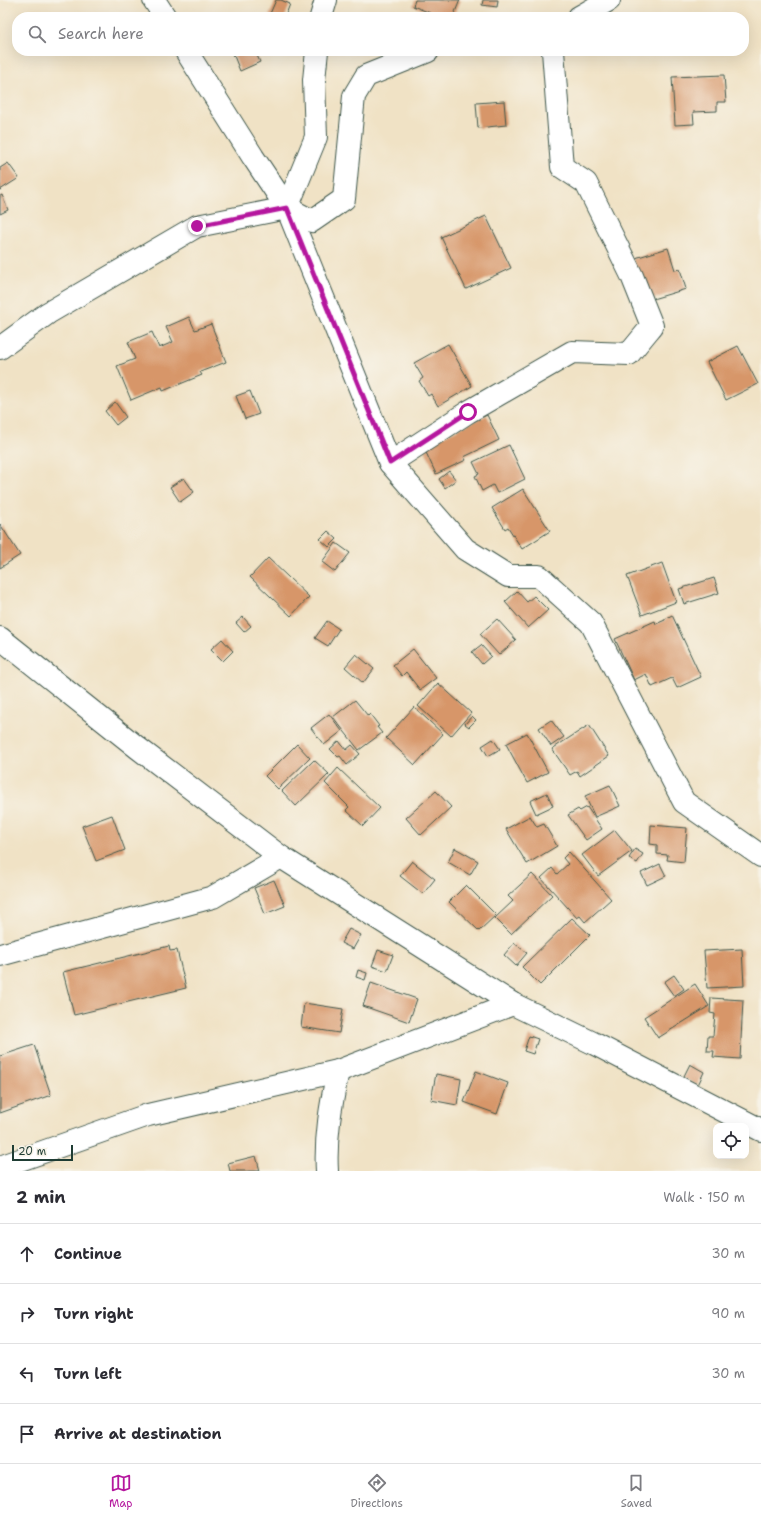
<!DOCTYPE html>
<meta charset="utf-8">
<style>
:root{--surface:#fff;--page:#f2f2f3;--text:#2b2b33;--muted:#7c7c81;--line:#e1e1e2;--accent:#b5179e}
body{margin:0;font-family:"Shantell Sans",sans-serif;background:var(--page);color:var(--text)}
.controls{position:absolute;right:12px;bottom:12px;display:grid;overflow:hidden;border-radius:8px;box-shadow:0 4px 16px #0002}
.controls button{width:36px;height:36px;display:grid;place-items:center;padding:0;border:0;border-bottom:1px solid var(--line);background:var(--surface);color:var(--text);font:20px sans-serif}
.scale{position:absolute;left:12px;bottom:10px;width:61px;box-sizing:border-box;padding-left:4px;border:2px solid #1f3d34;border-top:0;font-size:11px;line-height:14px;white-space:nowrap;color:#1f3d34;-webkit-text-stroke:3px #f7f3e8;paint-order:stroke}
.stop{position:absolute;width:12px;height:12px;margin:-9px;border:3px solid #b5179e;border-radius:50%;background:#fff}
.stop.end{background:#b5179e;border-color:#fff;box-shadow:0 1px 4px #0008}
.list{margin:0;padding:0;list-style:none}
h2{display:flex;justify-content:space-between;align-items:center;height:52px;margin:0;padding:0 16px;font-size:17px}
h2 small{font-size:13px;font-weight:400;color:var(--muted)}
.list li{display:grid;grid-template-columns:26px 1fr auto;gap:12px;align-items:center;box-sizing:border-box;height:60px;padding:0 16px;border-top:1px solid var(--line)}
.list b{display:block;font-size:15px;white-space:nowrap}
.list em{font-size:13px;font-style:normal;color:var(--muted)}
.icon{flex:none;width:22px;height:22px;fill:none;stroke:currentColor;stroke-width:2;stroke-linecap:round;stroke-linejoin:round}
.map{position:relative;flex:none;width:761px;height:1171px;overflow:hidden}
.search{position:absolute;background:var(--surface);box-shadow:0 4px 16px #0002;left:12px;right:12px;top:12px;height:44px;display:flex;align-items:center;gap:10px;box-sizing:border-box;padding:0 14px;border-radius:16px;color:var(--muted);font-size:15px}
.sheet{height:292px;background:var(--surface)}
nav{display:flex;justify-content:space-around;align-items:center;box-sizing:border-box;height:56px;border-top:1px solid var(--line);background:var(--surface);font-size:11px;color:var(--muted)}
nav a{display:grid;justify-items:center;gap:2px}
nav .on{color:var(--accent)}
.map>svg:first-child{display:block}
.building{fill:#d79669}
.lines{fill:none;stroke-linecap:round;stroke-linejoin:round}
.street-casing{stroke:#3e564a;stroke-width:24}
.street{stroke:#fff;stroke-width:22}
.route{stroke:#b5179e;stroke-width:5}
</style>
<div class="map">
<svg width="761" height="1171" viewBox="0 0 761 1171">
<rect width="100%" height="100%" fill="#f7f3e8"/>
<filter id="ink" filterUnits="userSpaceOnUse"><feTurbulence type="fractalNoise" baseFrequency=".025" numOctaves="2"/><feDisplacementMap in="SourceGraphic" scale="8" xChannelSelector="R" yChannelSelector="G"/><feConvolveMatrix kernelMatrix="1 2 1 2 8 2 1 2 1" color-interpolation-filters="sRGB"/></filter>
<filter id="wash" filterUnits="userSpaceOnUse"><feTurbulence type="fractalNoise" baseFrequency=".012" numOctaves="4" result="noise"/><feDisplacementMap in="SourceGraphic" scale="16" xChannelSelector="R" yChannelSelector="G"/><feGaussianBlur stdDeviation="0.9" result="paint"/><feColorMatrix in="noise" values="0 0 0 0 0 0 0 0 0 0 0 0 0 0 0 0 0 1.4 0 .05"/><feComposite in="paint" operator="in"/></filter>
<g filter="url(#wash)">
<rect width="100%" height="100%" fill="#f0e2c5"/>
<g id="blocks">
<!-- building -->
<g class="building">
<polygon points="276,0 281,0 290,4 285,17 272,17 269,16"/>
<polygon points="415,0 460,0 453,17 440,17 413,6"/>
<polygon points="483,0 498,0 497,7 482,5"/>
<polygon points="232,51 255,51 260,62 240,71"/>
<polygon points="724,75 726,102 717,102 717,111 693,112 694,124 675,125 672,77"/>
<polygon points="504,101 506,125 478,128 476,103"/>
<polygon points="8,163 19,178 0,190 0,168"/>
<polygon points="2,195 8,210 0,214 0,196"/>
<polygon points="486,216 511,268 466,289 441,237"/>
<polygon points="668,248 675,270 680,269 686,289 646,301 632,259"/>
<polygon points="189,317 195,330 211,324 226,362 200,372 202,375 163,391 162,387 131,400 117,366 135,359 128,342 152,332 159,348 173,342 166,327"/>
<polygon points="448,344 472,386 438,406 431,394 428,396 419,381 423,378 414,363"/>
<polygon points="738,346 758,384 726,400 707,362"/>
<polygon points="250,391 259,414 245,419 236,396"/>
<polygon points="115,402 126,417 116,425 105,411"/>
<polygon points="487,415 499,440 464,457 466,460 436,474 423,446"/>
<polygon points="509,445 525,479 497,493 493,485 482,491 475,476 479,474 473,462"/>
<polygon points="449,471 456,480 445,488 439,479"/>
<polygon points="184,478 194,492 180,502 170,487"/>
<polygon points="523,489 550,531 522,549 508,527 505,529 492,508"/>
<polygon points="0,524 20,555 0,568"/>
<polygon points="328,531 337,539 329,547 320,539"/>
<polygon points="336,543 350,553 335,572 322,562"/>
<polygon points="268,558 309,597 291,616 250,577"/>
<polygon points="662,563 676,602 642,615 627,576"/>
<polygon points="714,578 719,593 684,604 679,589"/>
<polygon points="517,591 527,602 534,596 548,610 528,628 505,602"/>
<polygon points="672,615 701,677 677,688 672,678 652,687 646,674 634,680 615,639 655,621 656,624 665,620 665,619"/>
<polygon points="243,617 251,626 244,632 236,623"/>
<polygon points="497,619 516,640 499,655 480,634"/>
<polygon points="327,621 339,629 328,646 315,638"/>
<polygon points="222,639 233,651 223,661 211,649"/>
<polygon points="481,645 491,656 482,664 472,652"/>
<polygon points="413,649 436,678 420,690 406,672 402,676 393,665"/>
<polygon points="356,654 374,669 363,683 345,667"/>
<polygon points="438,683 471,713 451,736 418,706"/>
<polygon points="355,700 368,716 370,714 379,726 377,727 382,733 359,750 333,717"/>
<polygon points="414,707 443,734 415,765 386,738"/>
<polygon points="329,714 342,731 324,745 311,728"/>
<polygon points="472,716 476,720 469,727 465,724"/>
<polygon points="551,720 564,737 551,746 539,728"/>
<polygon points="589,725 609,756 580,776 577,771 570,775 552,749"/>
<polygon points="527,733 548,772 527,783 506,744"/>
<polygon points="493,739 500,749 488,756 482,746"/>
<polygon points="339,741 346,750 352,745 360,754 347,765 340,756 338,757 330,749"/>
<polygon points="297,744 310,758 278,789 265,776"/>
<polygon points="314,760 329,774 296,806 282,791"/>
<polygon points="338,768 380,808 363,826 346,810 349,807 325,783"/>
<polygon points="610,785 620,806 595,817 585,796"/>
<polygon points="436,791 451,807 421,835 406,818"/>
<polygon points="547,793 553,806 536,814 530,801"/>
<polygon points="587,807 602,829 586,840 568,815 578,809 580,811"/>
<polygon points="112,815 125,850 96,861 82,826"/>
<polygon points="530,816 537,827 544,824 557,846 527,864 506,829"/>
<polygon points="651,825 687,828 684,862 667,860 668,855 657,854 657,845 650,844"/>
<polygon points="615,830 632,851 598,876 582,855"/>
<polygon points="455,848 478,861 470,875 448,862"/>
<polygon points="635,849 643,854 637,863 629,858"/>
<polygon points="569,852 611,899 585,922 580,916 577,918 541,878 552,868 557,874 568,864 563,858"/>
<polygon points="412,861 435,879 423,894 400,876"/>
<polygon points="660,864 666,876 647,885 641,873"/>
<polygon points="532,874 552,895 511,934 495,918 513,901 508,896"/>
<polygon points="274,880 285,906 265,914 254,888"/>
<polygon points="466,885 496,915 479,931 449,902"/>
<polygon points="572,918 590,935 540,985 522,967"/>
<polygon points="349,929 361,935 353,949 341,943"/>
<polygon points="514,943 527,953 516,966 504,955"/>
<polygon points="169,946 170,951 177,950 186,988 74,1015 63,972"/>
<polygon points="742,949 744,986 707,988 704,951"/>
<polygon points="378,950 393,955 387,971 372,966"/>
<polygon points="358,970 367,973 365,980 356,977"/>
<polygon points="674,975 684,989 674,996 664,982"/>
<polygon points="371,983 417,999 409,1022 363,1006"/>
<polygon points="695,984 709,1006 658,1038 644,1017"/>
<polygon points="711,998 743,1000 740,1059 713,1057 714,1051 707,1051 708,1036 713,1036 715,1014 710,1013"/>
<polygon points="304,1003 343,1009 339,1033 301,1027"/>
<polygon points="529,1036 538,1039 533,1054 524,1051"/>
<polygon points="34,1045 51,1095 0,1113 0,1056"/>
<polygon points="690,1064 704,1072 698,1085 683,1078"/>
<polygon points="476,1071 508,1083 497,1114 464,1102"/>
<polygon points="436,1074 461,1079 457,1105 431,1100"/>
<polygon points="256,1156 260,1171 230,1171 228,1163"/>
</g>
</g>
</g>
<g filter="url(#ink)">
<use href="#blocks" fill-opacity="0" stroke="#3e564a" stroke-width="1"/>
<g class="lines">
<defs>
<g id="street">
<polyline points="154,0 165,17"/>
<polyline points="321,17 326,0"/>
<polyline points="579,17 609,0"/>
<polyline points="186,51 253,157 287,208 390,463 465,549 508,576 539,576 591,623 684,802 761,856"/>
<polyline points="287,208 316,137 314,80 317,51"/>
<polyline points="0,348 48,313 197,226 287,208 312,221 344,199 354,96 366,76 428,51"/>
<polyline points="390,463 468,412 572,352 629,354 652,326 632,276 586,183 562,167 553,51"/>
<polyline points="0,638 138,748 281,857 513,1004 593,1043 761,1130"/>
<polyline points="0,955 213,897 281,857"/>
<polyline points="0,1167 148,1115 338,1071 513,1004"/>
<path d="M327,1171c-2,-34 4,-67 11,-100"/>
</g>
</defs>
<!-- street casing -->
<use href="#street" class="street-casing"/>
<!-- street -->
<use href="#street" class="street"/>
</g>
</g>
<g class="lines" filter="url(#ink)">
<!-- route -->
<polyline class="route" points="197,226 287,208 390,463 468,412"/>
</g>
</svg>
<div class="controls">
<button><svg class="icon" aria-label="locate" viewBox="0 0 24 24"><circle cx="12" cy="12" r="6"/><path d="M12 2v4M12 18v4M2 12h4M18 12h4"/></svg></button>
</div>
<div class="scale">20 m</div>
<div class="stop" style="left:468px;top:412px"></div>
<div class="stop end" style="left:197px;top:226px"></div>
<div class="search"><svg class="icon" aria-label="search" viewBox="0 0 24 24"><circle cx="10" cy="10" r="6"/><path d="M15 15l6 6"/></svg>Search here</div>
</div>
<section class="sheet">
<h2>2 min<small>Walk · 150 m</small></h2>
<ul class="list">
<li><svg class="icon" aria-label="ahead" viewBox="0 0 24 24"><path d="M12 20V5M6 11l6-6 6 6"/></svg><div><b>Continue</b></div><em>30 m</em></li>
<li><svg class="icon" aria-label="right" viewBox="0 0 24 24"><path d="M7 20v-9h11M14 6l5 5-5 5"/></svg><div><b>Turn right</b></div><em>90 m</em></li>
<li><svg class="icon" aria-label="left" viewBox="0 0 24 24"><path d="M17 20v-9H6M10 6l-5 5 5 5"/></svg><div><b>Turn left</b></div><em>30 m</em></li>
<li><svg class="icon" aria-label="arrive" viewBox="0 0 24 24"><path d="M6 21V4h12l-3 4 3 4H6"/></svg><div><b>Arrive at destination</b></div></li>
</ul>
</section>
<nav>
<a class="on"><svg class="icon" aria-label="map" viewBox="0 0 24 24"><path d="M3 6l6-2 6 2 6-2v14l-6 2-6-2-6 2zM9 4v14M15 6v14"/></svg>Map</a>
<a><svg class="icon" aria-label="directions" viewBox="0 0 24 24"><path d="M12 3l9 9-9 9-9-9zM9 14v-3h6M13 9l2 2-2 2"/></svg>Directions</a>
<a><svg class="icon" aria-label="saved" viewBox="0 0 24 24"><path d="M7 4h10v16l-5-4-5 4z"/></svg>Saved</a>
</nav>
